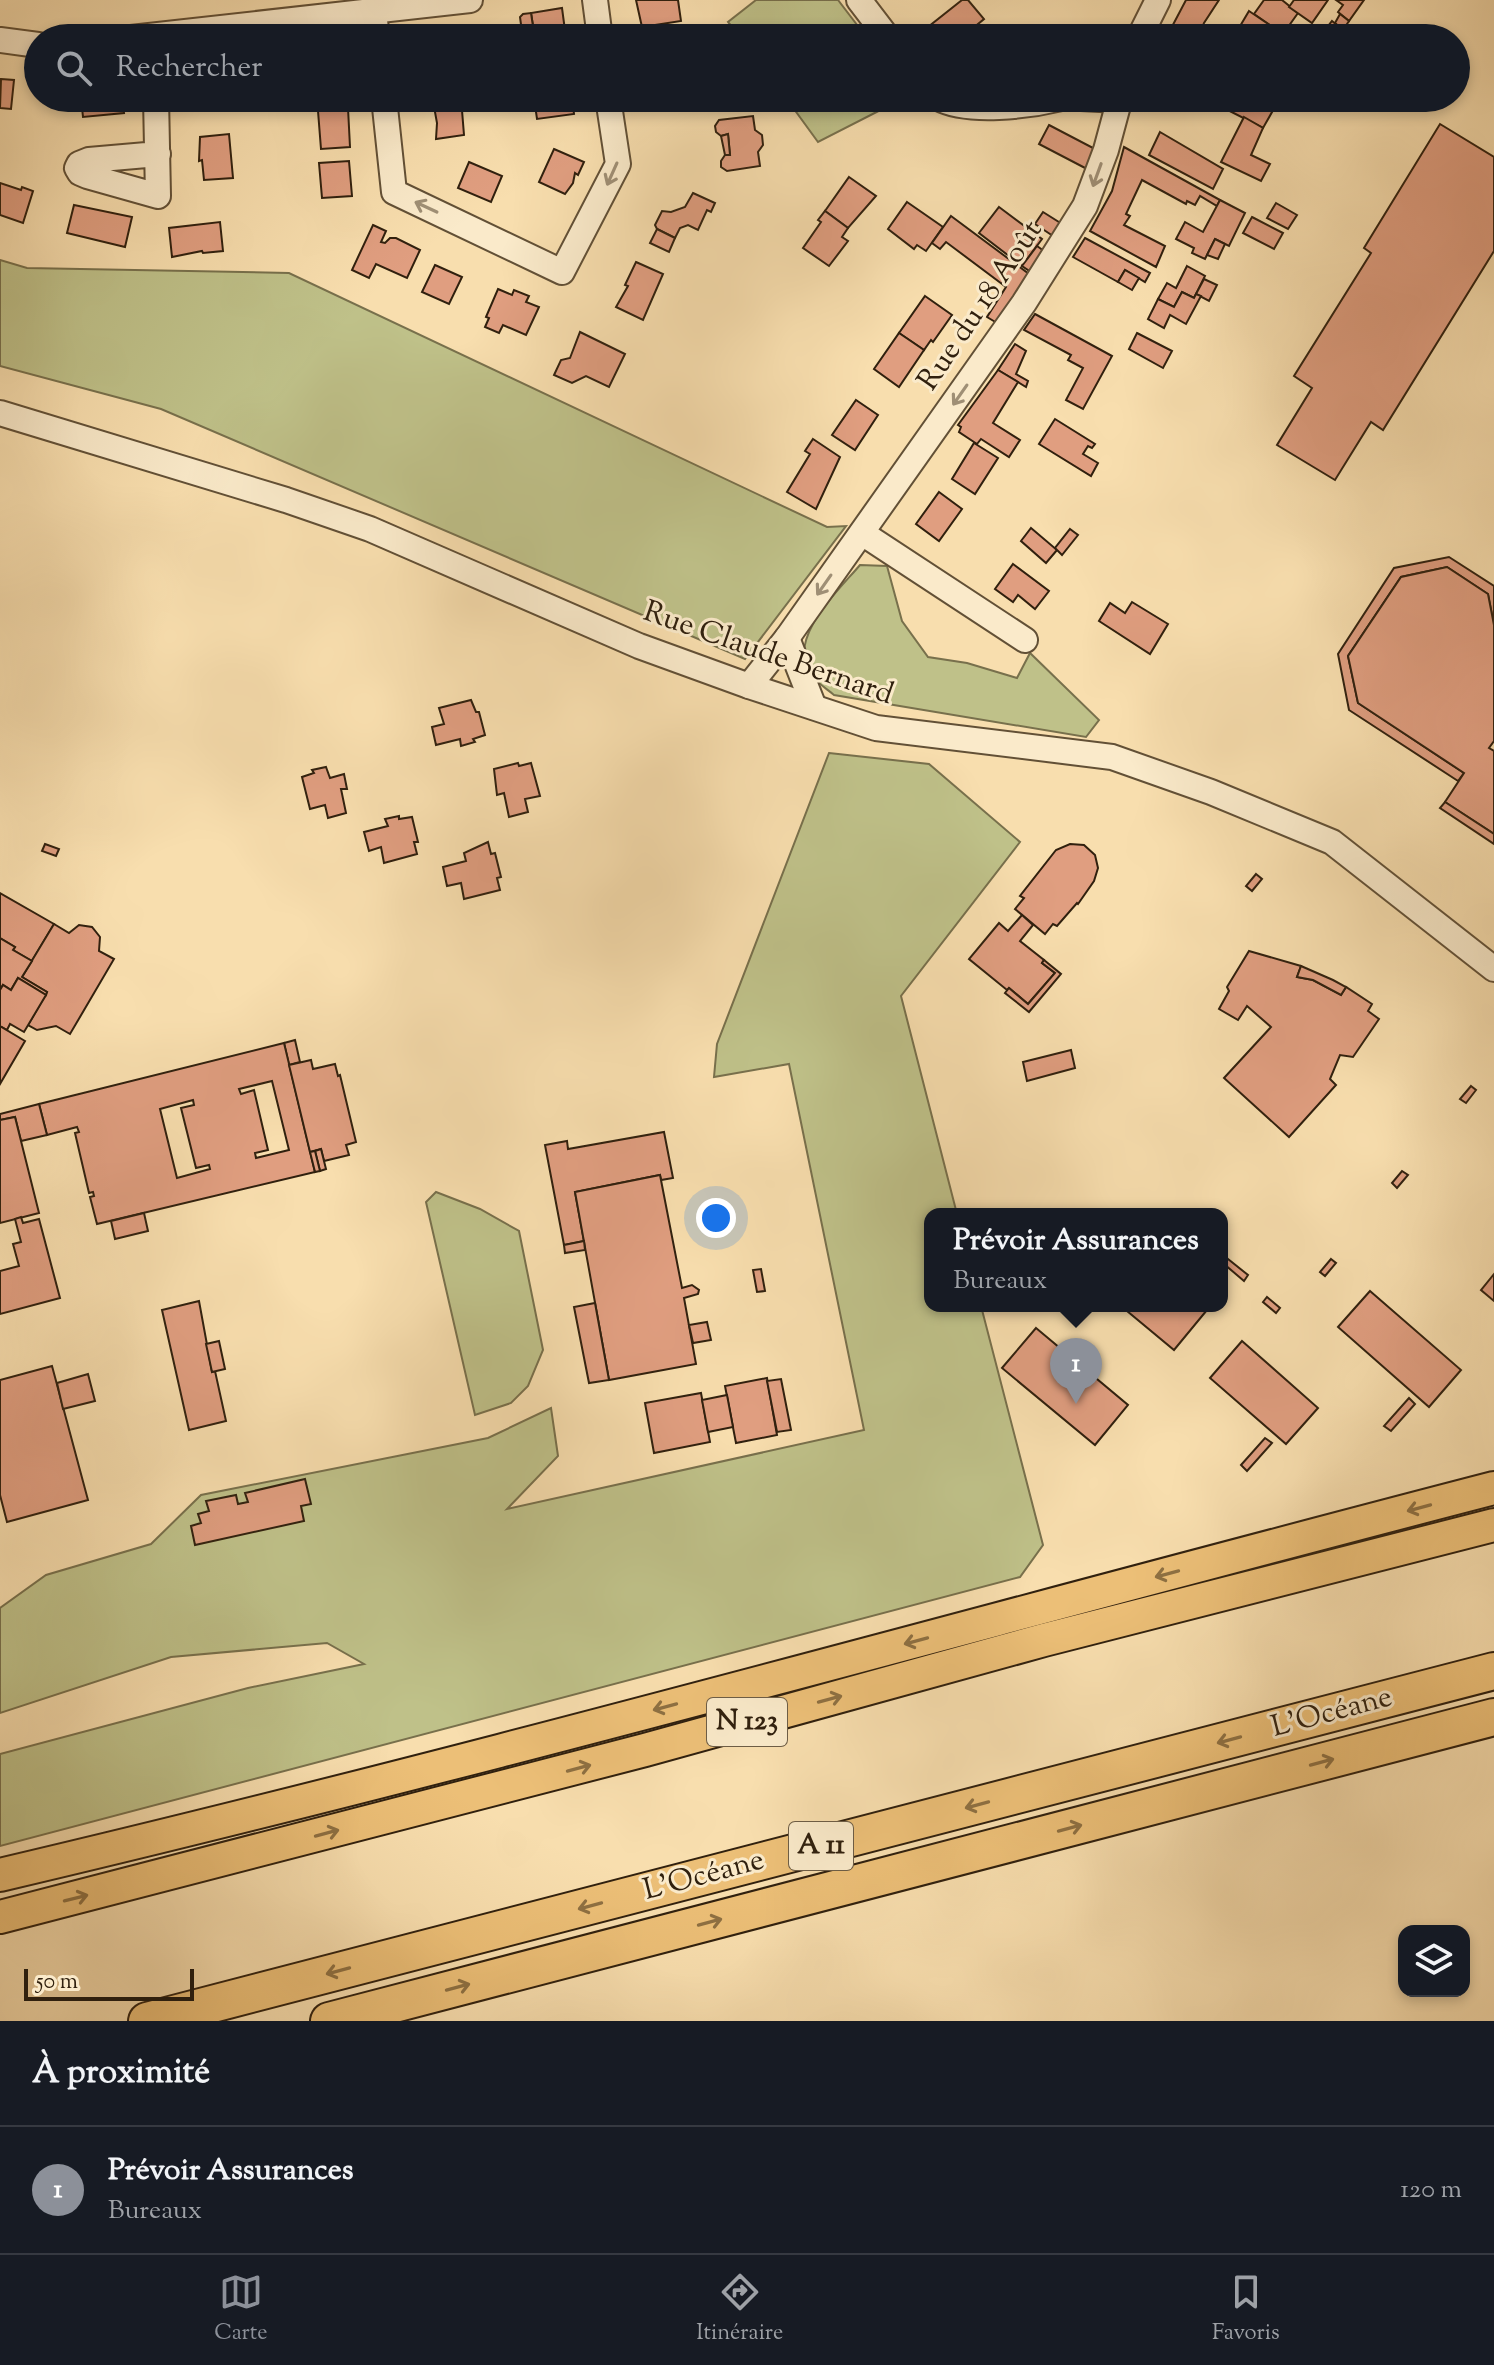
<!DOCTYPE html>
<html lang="fr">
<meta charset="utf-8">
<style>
:root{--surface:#171b24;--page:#242831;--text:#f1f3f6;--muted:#9ea1a6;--line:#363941;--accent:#8c9099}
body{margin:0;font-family:"Sorts Mill Goudy",serif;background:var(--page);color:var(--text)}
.controls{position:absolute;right:24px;bottom:24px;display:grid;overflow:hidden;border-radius:16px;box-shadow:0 4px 12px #0003}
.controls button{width:72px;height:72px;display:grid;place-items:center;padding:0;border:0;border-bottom:2px solid var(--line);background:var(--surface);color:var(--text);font:40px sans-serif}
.scale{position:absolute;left:24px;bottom:20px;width:170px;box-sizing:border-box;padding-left:8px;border:4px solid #30200e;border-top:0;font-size:22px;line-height:28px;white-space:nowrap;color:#30200e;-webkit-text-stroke:6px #faeaca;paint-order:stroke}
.you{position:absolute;left:716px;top:1218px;width:28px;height:28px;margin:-20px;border:6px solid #fff;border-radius:50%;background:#1a73e8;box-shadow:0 0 0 12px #1a73e833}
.badge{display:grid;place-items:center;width:52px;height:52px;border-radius:50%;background:var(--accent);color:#fff;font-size:26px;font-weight:700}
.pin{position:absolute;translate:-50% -66px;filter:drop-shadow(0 2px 4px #0008)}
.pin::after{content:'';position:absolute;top:42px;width:28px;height:24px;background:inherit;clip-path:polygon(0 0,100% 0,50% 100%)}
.popup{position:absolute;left:924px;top:1208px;width:304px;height:104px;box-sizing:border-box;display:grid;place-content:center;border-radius:16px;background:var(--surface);filter:drop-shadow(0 2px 6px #0005);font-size:26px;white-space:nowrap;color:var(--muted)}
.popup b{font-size:30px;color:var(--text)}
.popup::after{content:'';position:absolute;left:50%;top:100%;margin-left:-16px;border:16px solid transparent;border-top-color:var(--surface)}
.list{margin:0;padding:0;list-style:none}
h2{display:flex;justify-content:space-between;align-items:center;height:104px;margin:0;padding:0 32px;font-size:34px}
h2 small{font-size:26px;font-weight:400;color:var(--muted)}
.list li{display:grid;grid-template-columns:52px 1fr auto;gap:24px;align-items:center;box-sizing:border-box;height:128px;padding:0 32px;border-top:2px solid var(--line)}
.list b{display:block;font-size:30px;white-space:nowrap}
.list p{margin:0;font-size:26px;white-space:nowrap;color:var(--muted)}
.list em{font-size:26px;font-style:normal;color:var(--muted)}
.icon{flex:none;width:44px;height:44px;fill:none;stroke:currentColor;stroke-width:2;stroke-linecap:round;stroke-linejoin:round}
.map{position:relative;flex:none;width:1494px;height:2021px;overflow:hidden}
.search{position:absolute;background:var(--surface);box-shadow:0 4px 12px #0003;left:24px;right:24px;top:24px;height:88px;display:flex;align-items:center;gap:20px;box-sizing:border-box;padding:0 28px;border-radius:44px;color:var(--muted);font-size:30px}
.sheet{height:232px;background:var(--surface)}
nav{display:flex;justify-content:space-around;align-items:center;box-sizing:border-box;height:112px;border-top:2px solid var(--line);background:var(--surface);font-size:22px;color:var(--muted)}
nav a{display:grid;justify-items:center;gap:4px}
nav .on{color:var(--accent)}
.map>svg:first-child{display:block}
.green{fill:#bfc189;stroke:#78704c;stroke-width:2}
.building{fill:#e09e80;stroke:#30200e;stroke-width:2;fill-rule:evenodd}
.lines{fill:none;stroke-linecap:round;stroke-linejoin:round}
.minor-casing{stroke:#625036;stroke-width:28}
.major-casing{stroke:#30200e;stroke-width:36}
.highway-casing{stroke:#30200e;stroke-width:40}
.minor{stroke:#faeaca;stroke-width:24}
.major{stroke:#ecbf77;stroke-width:32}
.highway{stroke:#ecbf77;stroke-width:36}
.oneway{stroke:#9f8f75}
.oneway2{stroke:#8e7042}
.labels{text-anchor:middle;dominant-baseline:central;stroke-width:6;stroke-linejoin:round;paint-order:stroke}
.shield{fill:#faeaca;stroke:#6d5d46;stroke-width:2}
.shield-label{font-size:28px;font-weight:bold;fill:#30200e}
.street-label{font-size:30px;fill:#30200e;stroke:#faeaca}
</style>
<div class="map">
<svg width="1494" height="2021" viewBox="0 0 1494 2021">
<rect width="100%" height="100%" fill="#f8deae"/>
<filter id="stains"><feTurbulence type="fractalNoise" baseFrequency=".0025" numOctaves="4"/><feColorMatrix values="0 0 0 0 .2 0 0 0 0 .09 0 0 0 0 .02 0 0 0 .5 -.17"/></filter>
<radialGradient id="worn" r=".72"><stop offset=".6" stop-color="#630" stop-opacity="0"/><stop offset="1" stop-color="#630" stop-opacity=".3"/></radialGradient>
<!-- green -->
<g class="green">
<polygon points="756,0 838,0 867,38 741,38 728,22"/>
<polygon points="786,98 904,98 818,142"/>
<polygon points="0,260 27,268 289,273 827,527 846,526 745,659 161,409 0,366"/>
<path d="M860,565l27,1 15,55 26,36 39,6 50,15 13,-25 69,67 -13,17 -252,-42c-7,-6 -18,-13 -24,-21 -24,-36 29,-84 50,-109z"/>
<polygon points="829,753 929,764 1020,842 901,996 957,1214 930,1214 930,1306 981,1306 1043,1545 1020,1577 0,1846 0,1754 248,1688 364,1664 327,1643 171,1657 0,1713 0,1608 46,1575 151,1544 201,1495 488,1438 551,1408 558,1456 507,1509 864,1430 789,1064 714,1077 717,1044"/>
<polygon points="436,1192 480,1209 519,1231 543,1350 528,1386 511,1403 475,1415 426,1202"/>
</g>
<!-- building -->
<g class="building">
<polygon points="636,0 678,0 681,21 642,27"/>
<polygon points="962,0 968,0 984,19 961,38 936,38 928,27"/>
<polygon points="1186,0 1219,0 1204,23 1198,38 1166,38"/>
<polygon points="1264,0 1282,0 1298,13 1283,34 1254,14"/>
<polygon points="1294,0 1328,0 1312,23 1289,7"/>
<polygon points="1336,0 1364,0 1349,21 1338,12 1343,5"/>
<polygon points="562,8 566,38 535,38 531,13"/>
<polygon points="1249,11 1274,28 1267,38 1233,38"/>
<polygon points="531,13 534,33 525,34 522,32 520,17 523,14"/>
<polygon points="1340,14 1349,21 1343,30 1335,23"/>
<polygon points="1332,21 1343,30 1337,38 1325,30"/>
<polygon points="1,79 14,80 11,109 0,108"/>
<polygon points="81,98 122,98 124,113 83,117"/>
<polygon points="192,98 236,98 236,100 193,104"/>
<polygon points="461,98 464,135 436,139 437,123 433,101"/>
<polygon points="541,98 572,98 574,114 537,119 535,105 542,104"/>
<polygon points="1248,98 1252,101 1253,98 1280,98 1263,128 1206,99"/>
<polygon points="348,108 350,147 321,149 318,111"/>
<polygon points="753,116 755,130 762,135 763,145 758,152 760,166 727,171 721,167 721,161 725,155 730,155 728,134 721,136 716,132 715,126 719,120"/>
<polygon points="1244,117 1263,128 1251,155 1270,164 1261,181 1221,162"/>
<polygon points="1440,124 1494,157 1494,251 1383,430 1371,422 1335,480 1277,445 1312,388 1294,376 1371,253 1364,248"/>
<polygon points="1049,125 1095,149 1087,169 1039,144"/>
<polygon points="1160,132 1223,169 1213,189 1149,155"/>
<polygon points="229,134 233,178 204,180 202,160 199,161 200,137"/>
<polygon points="728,134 730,155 725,155 721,136"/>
<polygon points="1124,147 1220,200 1217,206 1200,196 1195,205 1187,201 1186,204 1142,180 1126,214 1130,216 1124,225 1165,246 1156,267 1090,231 1112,191"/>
<polygon points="554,149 584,162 578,175 575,173 573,183 565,194 539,182"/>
<polygon points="349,161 352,196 322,198 319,163"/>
<polygon points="469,162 502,176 491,202 458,188"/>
<polygon points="849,177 876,196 848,228 825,211"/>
<polygon points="0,183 21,190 22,187 33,191 23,223 0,215"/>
<polygon points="693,193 715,203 711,212 707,210 698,230 688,225 680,228 675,238 657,229 655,225 662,211 671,212 685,207"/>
<polygon points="1220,200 1245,213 1229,246 1215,239 1205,259 1192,253 1194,248 1176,239 1185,222 1203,232"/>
<polygon points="907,202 943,227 926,251 917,245 914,249 888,229"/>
<polygon points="1276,203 1297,215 1288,229 1267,218"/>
<polygon points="74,205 132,217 125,247 67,233"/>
<polygon points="999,207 1042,239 1022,266 979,233"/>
<polygon points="825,211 848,228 842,237 848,241 829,266 803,248 821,222 818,220"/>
<polygon points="1043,212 1062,224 1053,236 1035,224"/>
<polygon points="951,216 1029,274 997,323 987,317 1006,287 946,242 940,249 932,243"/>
<polygon points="1252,217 1283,233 1274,249 1243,233"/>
<polygon points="220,222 223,251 203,253 202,251 172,257 169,228"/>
<polygon points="373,225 386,231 381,242 385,243 390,238 396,238 420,250 407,278 376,264 369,278 352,270"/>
<polygon points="657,229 675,238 669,252 650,243"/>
<polygon points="1085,238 1150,273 1145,282 1125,270 1118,282 1073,257"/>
<polygon points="1215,239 1225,244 1218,259 1207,255"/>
<polygon points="1037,246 1044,251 1031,272 1022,266"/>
<polygon points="636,262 663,274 643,320 616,307 628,286 625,285"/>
<polygon points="435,265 462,277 449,304 422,292"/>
<polygon points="1187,266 1205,276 1194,298 1182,292 1174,307 1158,299 1167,283 1176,288"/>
<polygon points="1125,270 1139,278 1132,290 1118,282"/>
<polygon points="1204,279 1217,285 1209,301 1196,294"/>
<polygon points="498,289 512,295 514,290 529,296 526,302 539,307 526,335 503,325 499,333 485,327 489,318 486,317"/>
<polygon points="1182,292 1194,298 1196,294 1201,296 1186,324 1170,315 1164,328 1148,319 1158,299 1174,307"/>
<polygon points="925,296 952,315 933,342 931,340 924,350 899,333"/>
<polygon points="1035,314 1112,356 1083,409 1066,400 1083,368 1068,360 1071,355 1024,330"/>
<polygon points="580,332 625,354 609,387 586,376 572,383 554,375 561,360 570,358"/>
<polygon points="899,333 924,350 899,387 874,369"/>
<polygon points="1137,333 1172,351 1163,368 1129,349"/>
<polygon points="1015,344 1026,351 1016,374 1028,381 1026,387 998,370"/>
<polygon points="998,370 1018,382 993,423 1020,440 1009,457 981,439 977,444 959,432 961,427 958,425"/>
<polygon points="856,400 878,415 855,450 832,435"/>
<polygon points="1055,419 1095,444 1092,448 1088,446 1083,454 1098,463 1091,476 1039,444"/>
<polygon points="813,439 840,457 816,509 787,492 810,454 805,451"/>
<polygon points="974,443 998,458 975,494 952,479"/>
<polygon points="939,492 962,509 939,541 916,524"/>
<polygon points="1031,528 1057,550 1046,563 1021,541"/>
<polygon points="1070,529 1078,535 1062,555 1055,548"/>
<polygon points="1449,557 1494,586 1494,625 1488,594 1447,567 1401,577 1348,656 1358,703 1464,773 1458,781 1349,710 1338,654 1394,568"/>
<polygon points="1013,564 1049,591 1035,609 1018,595 1013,602 995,589"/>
<polygon points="1447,567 1488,594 1494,625 1494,741 1489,748 1494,751 1494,834 1445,802 1464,773 1358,703 1348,656 1401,577"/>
<polygon points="1132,602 1168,624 1150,654 1099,621 1110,603 1125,613"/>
<polygon points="471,700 476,712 479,712 485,735 473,739 475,742 461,746 460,739 436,745 432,727 444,724 439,708"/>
<polygon points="518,763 519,766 531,763 540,796 525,799 528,812 509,817 504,793 497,795 494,769"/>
<polygon points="326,767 330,778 344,774 347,789 341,789 346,813 328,818 325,805 310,809 302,777 314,773 312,770"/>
<polygon points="1445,802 1494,834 1494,844 1440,808"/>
<polygon points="399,816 399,819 412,817 418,842 414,842 417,854 384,863 381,847 369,851 364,832 388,826 385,819"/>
<polygon points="488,842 491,854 495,853 501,877 497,878 500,890 464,899 461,883 447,886 443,867 466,861 464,853"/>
<polygon points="45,844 59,849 56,856 42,851"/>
<polygon points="1070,844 1084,845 1095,855 1098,868 1094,881 1078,904 1077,903 1057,926 1053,924 1045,934 1015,909 1024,898 1020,896 1056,850"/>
<polygon points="1256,874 1262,879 1252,891 1246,886"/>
<polygon points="0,893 54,924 32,961 13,950 15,947 0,938"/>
<polygon points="1022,915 1033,925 1020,941 1044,960 1042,963 1055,973 1028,1004 1009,988 1007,990 969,959 999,923 1008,931"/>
<polygon points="54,924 69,933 79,925 92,927 100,937 99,951 114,959 70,1034 56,1026 37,1030 28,1025 47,992 22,977"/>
<polygon points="0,938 15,947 13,950 32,961 22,977 47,992 46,995 18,978 11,990 3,985 0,990"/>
<polygon points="1249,951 1301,966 1297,977 1313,980 1341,995 1346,987 1372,1004 1368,1011 1379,1019 1353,1057 1340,1055 1330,1079 1336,1085 1289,1137 1224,1078 1271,1027 1247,1006 1238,1020 1219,1009 1229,991 1227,987"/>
<polygon points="1044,960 1061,974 1029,1012 1005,993 1009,988 1028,1004 1055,973 1042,963"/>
<polygon points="1301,966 1333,980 1346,987 1341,995 1313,980 1297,977"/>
<polygon points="18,978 46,995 24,1032 10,1024 7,1030 0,1026 0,990 3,985 11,990"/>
<polygon points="0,1026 25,1041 0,1084"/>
<polygon points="295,1040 300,1062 289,1065 284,1043"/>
<path d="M284,1043l31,129 -218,52 -7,-27 4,-1 -1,-4 -4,1 -14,-60 4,-1 -2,-5 -30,8 -8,-31zM272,1081l17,69 -33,8 -1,-5 13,-3 -14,-60 -13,4 -2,-5zM193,1100l1,5 -13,3 15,60 13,-3 1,4 -33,9 -17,-69z"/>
<polygon points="1071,1050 1075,1068 1027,1081 1023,1062"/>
<polygon points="311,1060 313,1069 335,1064 338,1076 340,1075 356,1142 346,1145 349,1155 324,1161 321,1149 310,1152 289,1065"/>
<polygon points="1471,1086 1476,1090 1466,1103 1460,1099"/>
<polygon points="39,1104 47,1135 21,1141 15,1117 0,1120 0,1114"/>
<polygon points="15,1117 39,1213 0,1223 0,1120"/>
<polygon points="664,1132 673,1178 661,1180 660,1175 575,1192 584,1241 564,1245 545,1145 567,1141 568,1149"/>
<polygon points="321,1149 326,1169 320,1171 315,1151"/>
<polygon points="315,1151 320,1171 315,1172 310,1152"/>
<polygon points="1402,1171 1408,1175 1397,1188 1392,1183"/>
<polygon points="660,1175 682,1288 692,1285 699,1290 698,1294 684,1298 696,1364 609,1380 575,1192"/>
<polygon points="144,1213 148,1231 115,1239 111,1221"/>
<polygon points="21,1217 23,1223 39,1219 60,1298 0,1314 0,1271 19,1266 13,1244 21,1242 15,1219"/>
<polygon points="584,1241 585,1250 565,1253 564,1245"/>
<polygon points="1228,1259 1248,1275 1244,1281 1224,1264"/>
<polygon points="1331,1259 1336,1263 1325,1276 1320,1272"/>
<polygon points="761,1269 765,1291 757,1292 753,1270"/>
<polygon points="1494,1274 1494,1301 1481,1290"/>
<polygon points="1370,1291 1461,1370 1429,1407 1338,1327"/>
<polygon points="1267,1297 1280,1308 1276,1313 1263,1302"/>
<polygon points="199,1301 212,1372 215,1371 226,1421 189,1430 162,1310"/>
<polygon points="595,1303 609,1380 589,1383 574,1307"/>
<polygon points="1121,1306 1203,1306 1207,1310 1174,1350"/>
<polygon points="707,1322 711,1340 693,1343 689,1325"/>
<polygon points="1036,1328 1128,1405 1095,1445 1002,1368"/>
<polygon points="219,1341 225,1369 212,1372 206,1344"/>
<polygon points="1242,1341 1318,1408 1286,1444 1210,1378"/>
<polygon points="52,1366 88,1500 7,1522 0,1495 0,1380"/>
<polygon points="88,1374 95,1401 63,1409 57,1383"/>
<polygon points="767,1378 777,1435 736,1443 725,1386"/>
<polygon points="781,1379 791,1430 777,1432 767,1381"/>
<polygon points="701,1393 710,1442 654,1453 645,1403"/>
<polygon points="727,1395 733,1427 708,1432 702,1400"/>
<polygon points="1409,1398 1415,1404 1391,1431 1384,1426"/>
<polygon points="1265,1438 1272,1443 1247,1471 1241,1465"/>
<polygon points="305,1479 311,1504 301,1506 304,1521 195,1545 191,1526 201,1523 198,1514 209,1511 206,1501 236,1495 238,1504 248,1502 245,1493"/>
</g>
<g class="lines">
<defs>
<g id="minor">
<polyline points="595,0 600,38"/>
<polyline points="859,0 888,38"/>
<polyline points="374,12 377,38"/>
<polyline points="131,38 470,0"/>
<polyline points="1139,38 1158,0"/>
<polyline points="0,40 38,45"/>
<polyline points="156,98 158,196 87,176 80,173 77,168 79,164 89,160 158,154"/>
<polyline points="384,98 394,192 562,272 618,164 608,98"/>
<path d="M938,98c30,16 91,8 124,0"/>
<polyline points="1081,98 1119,100"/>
<polyline points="0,413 286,500 370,529 639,646 749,686 876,728 1112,757 1211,792 1332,842 1494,969"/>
<polyline points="862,533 1025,640"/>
<polyline points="787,638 814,707"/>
<polyline points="749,686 787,638 1024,303 1085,206 1106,150 1120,98"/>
</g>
<g id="major">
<path d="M0,1875c501,-118 996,-258 1494,-387"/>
<polyline points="0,1917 645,1750 1044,1640 1494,1525"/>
</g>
<g id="highway">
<polyline points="147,2021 1494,1671"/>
<polyline points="329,2021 1494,1717"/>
</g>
</defs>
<!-- minor casing -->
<use href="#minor" class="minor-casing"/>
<!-- major casing -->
<use href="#major" class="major-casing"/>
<!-- highway casing -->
<use href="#highway" class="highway-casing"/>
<!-- minor -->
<use href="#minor" class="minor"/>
<!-- major -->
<use href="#major" class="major"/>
<!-- highway -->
<use href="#highway" class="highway"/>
</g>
<!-- one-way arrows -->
<defs><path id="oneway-shaft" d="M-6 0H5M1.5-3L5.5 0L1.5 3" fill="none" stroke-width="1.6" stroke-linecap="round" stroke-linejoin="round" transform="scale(2)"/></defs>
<g class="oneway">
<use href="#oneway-shaft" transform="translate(612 174) rotate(114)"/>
<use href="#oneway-shaft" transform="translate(1097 175) rotate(110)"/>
<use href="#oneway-shaft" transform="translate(426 207) rotate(-155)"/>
<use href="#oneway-shaft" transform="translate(960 395) rotate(125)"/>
<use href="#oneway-shaft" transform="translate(824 585) rotate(125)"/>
</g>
<g class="oneway2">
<use href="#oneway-shaft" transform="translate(1419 1508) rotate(165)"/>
<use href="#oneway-shaft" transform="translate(1167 1574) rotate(165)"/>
<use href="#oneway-shaft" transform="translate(916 1641) rotate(165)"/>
<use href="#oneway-shaft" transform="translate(830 1699) rotate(-15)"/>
<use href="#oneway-shaft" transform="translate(665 1707) rotate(165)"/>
<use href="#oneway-shaft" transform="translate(1229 1740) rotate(165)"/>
<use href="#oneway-shaft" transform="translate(1322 1762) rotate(-15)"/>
<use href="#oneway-shaft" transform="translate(579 1768) rotate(-15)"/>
<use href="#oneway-shaft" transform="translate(977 1805) rotate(165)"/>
<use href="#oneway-shaft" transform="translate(1070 1828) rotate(-15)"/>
<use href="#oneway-shaft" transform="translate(327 1833) rotate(-15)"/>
<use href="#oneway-shaft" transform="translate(76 1898) rotate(-14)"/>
<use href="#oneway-shaft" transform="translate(590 1906) rotate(165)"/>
<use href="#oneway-shaft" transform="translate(710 1922) rotate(-15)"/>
<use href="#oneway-shaft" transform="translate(338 1971) rotate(165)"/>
<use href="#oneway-shaft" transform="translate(458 1987) rotate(-15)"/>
</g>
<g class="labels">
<!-- shield labels -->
<g class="shield">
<rect x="707" y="1698" width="80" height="48" rx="6"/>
<rect x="789" y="1822" width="64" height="48" rx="6"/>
</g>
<g class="shield-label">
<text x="747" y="1722">N 123</text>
<text x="821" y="1846">A 11</text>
</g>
<!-- street labels -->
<g class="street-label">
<text transform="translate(981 306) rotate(-56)">Rue du 18 Août</text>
<text transform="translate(768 654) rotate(19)">Rue Claude Bernard</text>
<text transform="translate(1332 1713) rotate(-15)">L’Océane</text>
<text transform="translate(704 1876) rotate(-15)">L’Océane</text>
</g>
</g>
<rect width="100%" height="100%" filter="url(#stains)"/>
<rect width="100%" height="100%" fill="url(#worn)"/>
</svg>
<div class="controls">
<button><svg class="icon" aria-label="layers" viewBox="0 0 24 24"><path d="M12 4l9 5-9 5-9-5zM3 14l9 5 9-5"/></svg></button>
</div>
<div class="scale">50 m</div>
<div class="you"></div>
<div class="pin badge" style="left:1076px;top:1404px">1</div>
<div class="popup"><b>Prévoir Assurances</b>Bureaux</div>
<div class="search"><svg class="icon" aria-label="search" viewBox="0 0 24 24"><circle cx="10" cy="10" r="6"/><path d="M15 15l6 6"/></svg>Rechercher</div>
</div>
<section class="sheet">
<h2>À proximité<small></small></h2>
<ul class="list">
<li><span class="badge">1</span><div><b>Prévoir Assurances</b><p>Bureaux</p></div><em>120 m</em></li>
</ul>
</section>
<nav>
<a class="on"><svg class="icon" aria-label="map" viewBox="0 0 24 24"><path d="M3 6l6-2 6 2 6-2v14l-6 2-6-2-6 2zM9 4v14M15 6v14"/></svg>Carte</a>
<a><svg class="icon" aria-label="directions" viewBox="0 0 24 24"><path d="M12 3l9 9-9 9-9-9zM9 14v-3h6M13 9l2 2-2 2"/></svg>Itinéraire</a>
<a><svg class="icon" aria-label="saved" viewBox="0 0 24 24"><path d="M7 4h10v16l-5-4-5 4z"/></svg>Favoris</a>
</nav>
